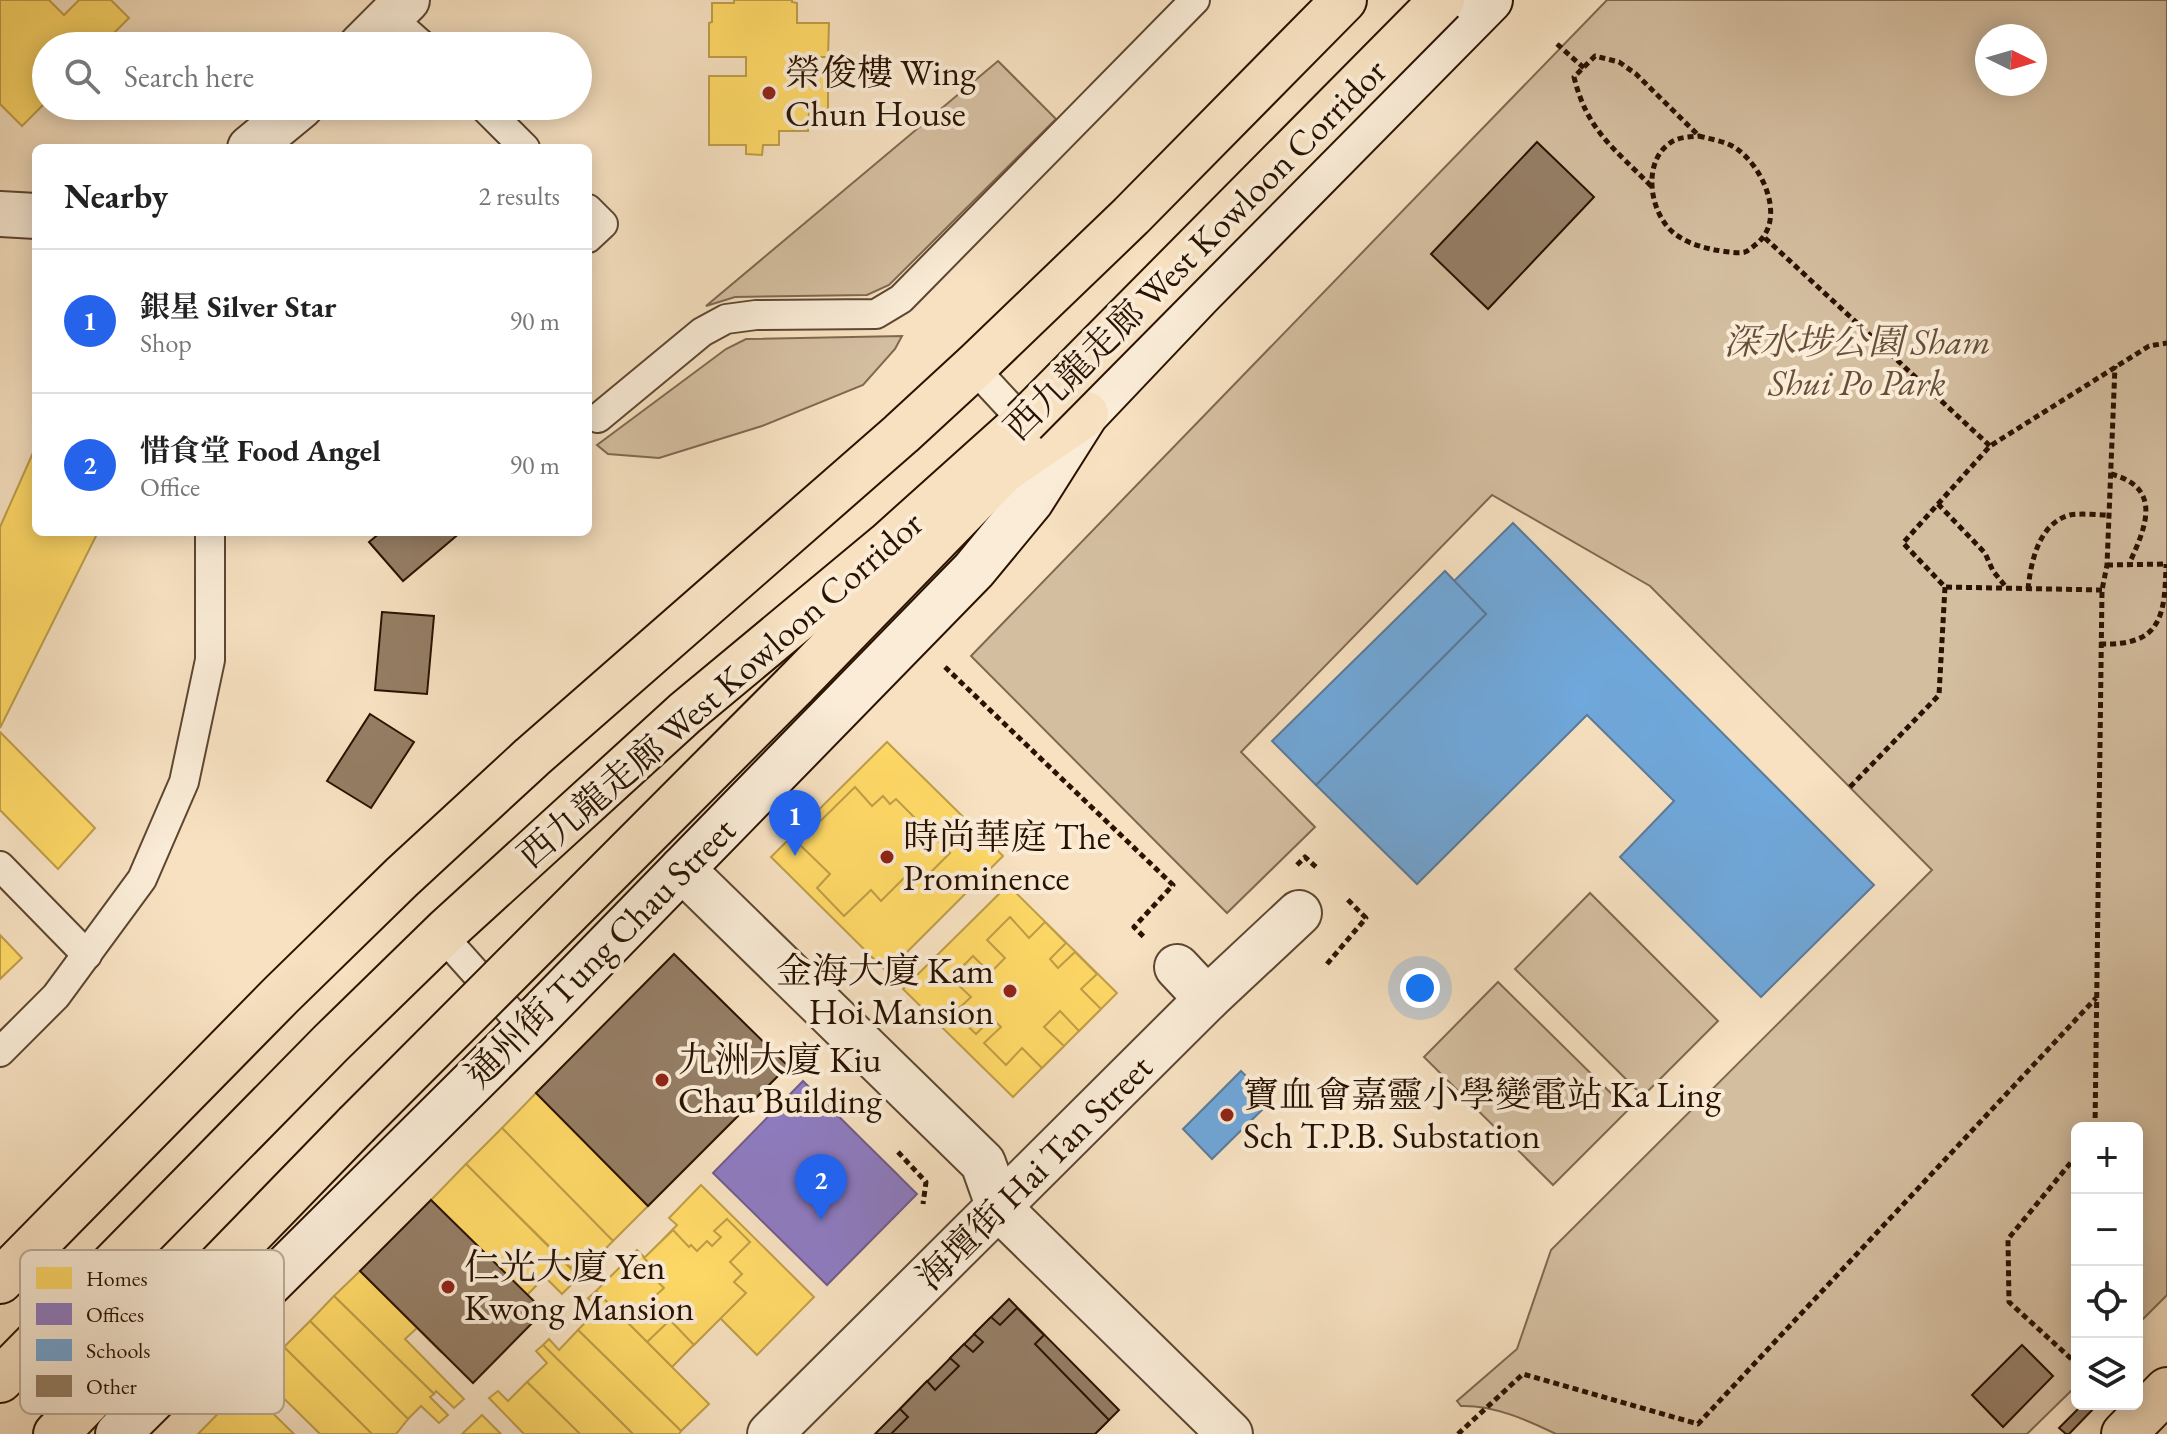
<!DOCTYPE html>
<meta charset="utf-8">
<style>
:root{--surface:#fff;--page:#f2f2f2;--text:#222;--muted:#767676;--line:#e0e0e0;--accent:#2563eb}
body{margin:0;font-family:"EB Garamond","Noto Serif TC",serif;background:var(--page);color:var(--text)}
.controls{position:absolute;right:24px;bottom:24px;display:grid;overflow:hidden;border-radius:12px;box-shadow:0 4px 20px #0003}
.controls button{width:72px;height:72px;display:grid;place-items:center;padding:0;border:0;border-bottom:2px solid var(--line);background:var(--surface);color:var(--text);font:40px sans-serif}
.compass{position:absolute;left:1975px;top:24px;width:72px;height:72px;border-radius:50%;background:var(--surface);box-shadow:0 4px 20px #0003;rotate:95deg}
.you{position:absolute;left:1420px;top:988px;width:28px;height:28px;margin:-20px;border:6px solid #fff;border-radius:50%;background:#1a73e8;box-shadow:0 0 0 12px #1a73e833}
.badge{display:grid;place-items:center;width:52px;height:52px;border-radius:50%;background:var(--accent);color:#fff;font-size:26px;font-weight:700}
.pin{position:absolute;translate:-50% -66px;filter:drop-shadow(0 2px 4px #0008)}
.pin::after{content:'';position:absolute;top:42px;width:28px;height:24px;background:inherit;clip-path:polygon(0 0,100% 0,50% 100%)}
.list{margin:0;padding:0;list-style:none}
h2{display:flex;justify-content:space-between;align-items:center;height:104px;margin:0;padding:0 32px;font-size:34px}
h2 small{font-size:26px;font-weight:400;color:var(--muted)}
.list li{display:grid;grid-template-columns:52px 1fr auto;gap:24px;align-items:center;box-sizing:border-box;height:144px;padding:0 32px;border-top:2px solid var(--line)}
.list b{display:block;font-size:30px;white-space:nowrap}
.list p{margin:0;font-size:26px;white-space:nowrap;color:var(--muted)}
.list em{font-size:26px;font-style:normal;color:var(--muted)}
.icon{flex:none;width:44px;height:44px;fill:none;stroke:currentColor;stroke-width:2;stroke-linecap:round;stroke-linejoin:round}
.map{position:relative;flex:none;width:2167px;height:1434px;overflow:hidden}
.search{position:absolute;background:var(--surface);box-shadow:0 4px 20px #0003;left:32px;top:32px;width:560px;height:88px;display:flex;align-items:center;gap:20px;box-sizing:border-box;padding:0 28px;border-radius:44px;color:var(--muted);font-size:30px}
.panel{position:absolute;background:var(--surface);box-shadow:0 4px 20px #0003;left:32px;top:144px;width:560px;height:392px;border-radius:12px}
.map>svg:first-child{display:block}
.green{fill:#d4bea0;stroke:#7f6850;stroke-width:2;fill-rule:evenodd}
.homes{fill:#ffd966;stroke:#bf9d48;stroke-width:2}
.offices{fill:#8e7cc3;stroke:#705c89;stroke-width:2}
.schools{fill:#6fa8dc;stroke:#5a7b9a;stroke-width:2}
.building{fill:#957e65;stroke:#2a1201;stroke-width:2}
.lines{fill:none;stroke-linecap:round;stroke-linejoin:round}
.lane-casing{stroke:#5d4631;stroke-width:32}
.street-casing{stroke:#5d4631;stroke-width:48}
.secondary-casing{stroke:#2a1201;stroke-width:48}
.primary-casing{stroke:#2a1201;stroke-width:48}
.highway-casing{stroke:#2a1201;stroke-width:48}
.path{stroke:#2a1201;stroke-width:5;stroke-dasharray:6 4;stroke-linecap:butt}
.lane{stroke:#faecd7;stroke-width:28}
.street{stroke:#faecd7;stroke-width:44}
.secondary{stroke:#faecd7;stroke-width:44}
.primary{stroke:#f7e1c1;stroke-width:44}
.highway{stroke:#f7e1c1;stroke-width:44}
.highway-bridge-casing{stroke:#2a1201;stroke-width:48;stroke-linecap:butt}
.highway-bridge{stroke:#f7e1c1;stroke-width:44}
.poi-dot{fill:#8f2418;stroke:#faecd7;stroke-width:3}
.labels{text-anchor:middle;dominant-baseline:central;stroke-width:8;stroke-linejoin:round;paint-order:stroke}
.poi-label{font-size:36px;fill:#2a1201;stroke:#faecd7;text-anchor:start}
.street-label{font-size:36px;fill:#2a1201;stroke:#faecd7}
.park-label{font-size:36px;font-style:italic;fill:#664e39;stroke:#faecd7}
.key{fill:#faecd7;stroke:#bcab97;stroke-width:2}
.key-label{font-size:22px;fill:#2a1201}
</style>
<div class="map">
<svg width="2167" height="1434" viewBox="0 0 2167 1434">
<rect width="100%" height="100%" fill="#f7e1c1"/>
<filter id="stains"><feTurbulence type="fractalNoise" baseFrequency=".0025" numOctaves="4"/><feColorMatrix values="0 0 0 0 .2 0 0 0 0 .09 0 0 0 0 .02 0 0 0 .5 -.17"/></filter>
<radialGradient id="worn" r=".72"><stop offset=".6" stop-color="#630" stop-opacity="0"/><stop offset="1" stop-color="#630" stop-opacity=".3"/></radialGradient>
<!-- green -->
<g class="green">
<path d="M1607,0h560v1295l-30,30v-197h-60v257l-50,49h-471c-29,-14 -62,-29 -95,-28l-4,-5 60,-52 34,-99 381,-380 -282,-284 -158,-91 -251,257 74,75 -88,86 -256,-257zM1987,36h48v48h-48z"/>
<polygon points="998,61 1056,119 889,285 867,295 735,297 706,306"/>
<polygon points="902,336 895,349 863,385 762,426 659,458 608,454 597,445 726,349 746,339"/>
<polygon points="1590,893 1718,1021 1643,1096 1515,969"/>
<polygon points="1498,982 1628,1110 1553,1185 1424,1057"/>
</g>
<!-- homes -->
<g class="homes">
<polygon points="0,0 49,0 64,15 79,0 111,0 129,18 101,46 46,46 46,102 22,126 0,104"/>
<polygon points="734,0 792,0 792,2 797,3 797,23 829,23 828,57 791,57 791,76 828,76 828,110 809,110 808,131 779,131 779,145 763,145 762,155 746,154 746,145 709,145 709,76 746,76 746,57 709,57 709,23 712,22 712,3 734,3"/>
<polygon points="36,446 36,532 98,532 0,728 0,527"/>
<polygon points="0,732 95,828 58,869 0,810"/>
<polygon points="887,742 1003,856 887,972 771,857"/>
<polygon points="855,787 872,806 883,796 890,804 896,799 950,853 928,875 921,868 915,875 911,871 881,901 871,890 844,916 817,888 830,874 798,843"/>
<polygon points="1008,885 1117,993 1013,1097 903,989"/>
<polygon points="1010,917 1029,938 1045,922 1066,943 1050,959 1058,968 1075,952 1097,974 1081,989 1101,1009 1079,1031 1060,1011 1044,1027 1064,1046 1042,1068 1022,1048 1006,1065 984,1043 1001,1027 992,1018 976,1034 954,1013 971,997 951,978 973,956 990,973 1005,958 987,940"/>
<polygon points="0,935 22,958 0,979"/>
<polygon points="713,992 755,1034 724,1066 752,1095 705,1144 676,1114 645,1147 602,1104 633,1072 605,1044 653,995 681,1024"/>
<polygon points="536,1093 648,1206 613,1241 502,1128"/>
<polygon points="790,1105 810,1126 829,1107 858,1136 840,1155 854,1169 872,1150 898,1175 880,1194 898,1213 850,1261 832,1242 827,1247 763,1183 768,1178 742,1153"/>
<polygon points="502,1128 613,1241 590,1265 582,1256 571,1268 466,1164"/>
<polygon points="466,1164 579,1277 562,1294 545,1277 527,1295 431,1200"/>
<polygon points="701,1185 814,1297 757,1355 720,1318 672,1367 596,1291 637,1250 645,1258 677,1225 669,1218"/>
<polygon points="727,1219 750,1242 730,1262 742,1274 734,1282 746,1293 694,1345 670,1320 647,1342 625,1320 638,1307 644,1316 658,1301 654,1297 664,1288 654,1278 659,1274 644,1258 673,1230 689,1247 691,1245 697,1251 707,1241 712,1246 721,1237 714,1231"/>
<polygon points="441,1238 473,1268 486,1255 512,1280 498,1294 502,1298 460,1340 456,1336 441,1352 412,1323 426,1310 399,1282"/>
<polygon points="360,1271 417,1328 405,1339 464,1399 454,1408 436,1391 434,1394 334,1296"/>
<polygon points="596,1291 709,1404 681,1431 578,1330 598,1309 588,1298"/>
<polygon points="334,1296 434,1394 430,1397 448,1415 439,1423 421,1406 408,1419 310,1321"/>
<polygon points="310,1321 408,1419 396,1434 372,1434 284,1347"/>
<polygon points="578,1330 681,1431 679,1434 633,1434 543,1345 549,1339 559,1350"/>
<polygon points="543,1345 633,1434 580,1434 527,1382 547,1363 536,1351"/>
<polygon points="284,1347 372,1434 320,1434 258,1373"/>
<polygon points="527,1382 580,1434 524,1434 489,1398 498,1391 508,1401"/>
<polygon points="245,1386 294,1434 198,1434"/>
<polygon points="482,1415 501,1434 462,1434"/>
</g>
<!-- offices -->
<polygon class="offices" points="803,1081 917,1194 827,1285 713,1173"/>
<!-- schools -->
<g class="schools">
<polygon points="1513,523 1874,885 1761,997 1620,857 1674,801 1587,715 1417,884 1316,785 1486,614 1454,581"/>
<polygon points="1445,571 1486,614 1316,785 1272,741"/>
<polygon points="1241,1071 1271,1101 1212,1159 1183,1129"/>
</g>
<!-- building -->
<g class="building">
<polygon points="1537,142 1594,197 1488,309 1431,254"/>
<polygon points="381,532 461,532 403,581 369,542"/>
<polygon points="382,612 434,616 427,694 375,690"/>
<polygon points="370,714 414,742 371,808 327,781"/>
<polygon points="674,954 788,1066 648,1206 536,1093"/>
<polygon points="431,1200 544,1311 473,1383 360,1271"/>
<polygon points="1009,1299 1119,1410 1095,1434 875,1434"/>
<polygon points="1017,1308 1044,1335 1035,1344 1109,1420 1095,1434 891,1434 908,1417 900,1409 927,1381 935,1390 959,1366 950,1358 964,1344 973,1352 983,1342 974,1334 991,1317 1000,1325"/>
<polygon points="2022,1345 2053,1376 2003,1427 1972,1395"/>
<polygon points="2083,1404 2098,1404 2069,1434 2066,1434 2059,1428"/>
</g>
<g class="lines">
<defs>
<g id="lane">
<polyline points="390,17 423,46"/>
<polyline points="483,106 525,148"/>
<polyline points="588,209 603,224 588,238"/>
<polyline points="973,367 1024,422"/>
<polyline points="598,418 702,332 726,319 756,315 876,314 901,299 1195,0"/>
<polyline points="0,866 87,955"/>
<polyline points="457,952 526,1029"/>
<polyline points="0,1052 56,996 142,879 184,782 210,660 210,532"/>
</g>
<g id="street">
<polyline points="361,46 407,0"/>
<polyline points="250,148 301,106"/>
<polyline points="0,214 36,216"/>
<polyline points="682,869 983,1163 999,1208 1230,1434"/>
<polyline points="1177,967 1207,999"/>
<polyline points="770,1434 1207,999 1299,913"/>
</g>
<polyline id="secondary" points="118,1434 526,1029 974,570 1031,501 1086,414 1199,295 1490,0"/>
<polyline id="primary" points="2124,1434 2167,1390"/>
<g id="highway">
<polyline points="794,686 1003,471 1086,414"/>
<polyline points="0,1281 281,995 402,877 532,757 901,434 977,364 1131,216 1344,0"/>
<polyline points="0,1380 331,1043 447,930 685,713 887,545 1024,422"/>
<polyline points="56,1434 356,1125"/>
</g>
</defs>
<!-- lane casing -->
<use href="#lane" class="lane-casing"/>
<!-- street casing -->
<use href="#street" class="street-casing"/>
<!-- secondary casing -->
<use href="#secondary" class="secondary-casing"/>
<!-- primary casing -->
<use href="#primary" class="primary-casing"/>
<!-- highway casing -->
<use href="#highway" class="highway-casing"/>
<!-- path -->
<g class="path">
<polyline points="1557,44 1584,68"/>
<path d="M1699,136c11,3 25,5 35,11 29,18 54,74 21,98 -2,2 -7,6 -10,7 -8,2 -22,-1 -30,-2 -14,-3 -28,-7 -40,-16 -25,-19 -34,-71 -5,-91 8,-6 19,-6 29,-7z"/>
<path d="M1651,186c-36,-37 -64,-55 -77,-109l21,-21 24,6 17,12 62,61"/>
<polyline points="1765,238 1990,446"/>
<path d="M2111,474c53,14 34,55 18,90"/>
<polyline points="1938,504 1985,553 1993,571 2006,587"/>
<polyline points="2107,565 2166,564"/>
<path d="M2028,589c3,-28 11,-66 42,-74 12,-2 27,0 39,0"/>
<polyline points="2102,590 1945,587 1903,543 1990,446 2149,346 2167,343"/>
<path d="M2100,644c61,2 65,-27 66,-80"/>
<polyline points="945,667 1173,885 1134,927 1144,937"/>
<polyline points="1850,787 1939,695 1945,587"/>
<polyline points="1297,865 1305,857 1316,867"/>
<polyline points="1327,964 1366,918 1345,897"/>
<polyline points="2095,1128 2102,590 2107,565 2115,366"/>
<polyline points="898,1152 926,1182 923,1204"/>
<polyline points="2077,1155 2008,1239 2009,1302 2077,1364"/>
<polyline points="1458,1434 1523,1374 1698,1424 2096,998"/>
</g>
<!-- lane -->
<use href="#lane" class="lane"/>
<!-- street -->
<use href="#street" class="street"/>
<!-- secondary -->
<use href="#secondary" class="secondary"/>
<!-- primary -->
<use href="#primary" class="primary"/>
<!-- highway -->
<use href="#highway" class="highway"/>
<defs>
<g id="highway-bridge">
<polyline points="1024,422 1442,0"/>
<polyline points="356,1125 794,686"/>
</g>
</defs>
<!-- highway-bridge casing -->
<use href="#highway-bridge" class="highway-bridge-casing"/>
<!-- highway-bridge -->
<use href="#highway-bridge" class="highway-bridge"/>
</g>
<!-- markers -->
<g class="poi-dot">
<circle cx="769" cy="93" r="8"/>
<circle cx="887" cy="857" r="8"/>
<circle cx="1010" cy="991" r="8"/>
<circle cx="662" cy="1080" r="8"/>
<circle cx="1227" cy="1115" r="8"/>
<circle cx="448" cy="1287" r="8"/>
</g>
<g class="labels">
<!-- poi labels -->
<g class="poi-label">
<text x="785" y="72">榮俊樓 Wing<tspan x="785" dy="41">Chun House</tspan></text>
<text x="903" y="836">時尚華庭 The<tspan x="903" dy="41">Prominence</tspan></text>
<text x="994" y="970" text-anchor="end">金海大廈 Kam<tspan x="994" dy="41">Hoi Mansion</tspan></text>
<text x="678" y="1059">九洲大廈 Kiu<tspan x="678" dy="41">Chau Building</tspan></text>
<text x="1243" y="1094">寶血會嘉靈小學變電站 Ka Ling<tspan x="1243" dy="41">Sch T.P.B. Substation</tspan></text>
<text x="464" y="1266">仁光大廈 Yen<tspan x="464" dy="41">Kwong Mansion</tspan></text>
</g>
<!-- street labels -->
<g class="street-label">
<text transform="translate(1195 249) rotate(-45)">西九龍走廊 West Kowloon Corridor</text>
<text transform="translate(720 689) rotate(-41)">西九龍走廊 West Kowloon Corridor</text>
<text transform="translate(600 952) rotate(-45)">通州街 Tung Chau Street</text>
<text transform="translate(1034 1172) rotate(-45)">海壇街 Hai Tan Street</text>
</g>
<!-- park labels -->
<g class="park-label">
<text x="1857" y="341">深水埗公園 Sham<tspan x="1857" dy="41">Shui Po Park</tspan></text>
</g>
</g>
<!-- legend -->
<rect x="20" y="1250" width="264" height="164" rx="12" class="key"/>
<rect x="36" y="1267" width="36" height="22" fill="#ffd966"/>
<rect x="36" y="1303" width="36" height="22" fill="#8e7cc3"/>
<rect x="36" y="1339" width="36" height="22" fill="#6fa8dc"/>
<rect x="36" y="1375" width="36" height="22" fill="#957e65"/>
<g class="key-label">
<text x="86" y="1286">Homes</text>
<text x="86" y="1322">Offices</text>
<text x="86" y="1358">Schools</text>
<text x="86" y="1394">Other</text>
</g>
<rect width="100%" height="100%" filter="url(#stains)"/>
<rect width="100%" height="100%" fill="url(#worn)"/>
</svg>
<div class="controls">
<button>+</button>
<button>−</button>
<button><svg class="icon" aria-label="locate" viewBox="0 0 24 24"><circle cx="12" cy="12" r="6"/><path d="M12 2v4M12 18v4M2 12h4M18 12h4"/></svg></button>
<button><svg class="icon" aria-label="layers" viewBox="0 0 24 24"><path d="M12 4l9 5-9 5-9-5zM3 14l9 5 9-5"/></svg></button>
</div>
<svg class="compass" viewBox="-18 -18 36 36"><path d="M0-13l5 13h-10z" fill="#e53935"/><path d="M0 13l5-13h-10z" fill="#767676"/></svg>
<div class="you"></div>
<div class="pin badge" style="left:795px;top:856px">1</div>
<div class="pin badge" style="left:821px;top:1220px">2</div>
<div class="search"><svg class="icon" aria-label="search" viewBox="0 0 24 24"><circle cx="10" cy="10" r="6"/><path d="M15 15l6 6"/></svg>Search here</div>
<section class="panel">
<h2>Nearby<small>2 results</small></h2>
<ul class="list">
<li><span class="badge">1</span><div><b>銀星 Silver Star</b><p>Shop</p></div><em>90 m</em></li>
<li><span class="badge">2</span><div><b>惜食堂 Food Angel</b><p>Office</p></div><em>90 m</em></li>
</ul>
</section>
</div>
